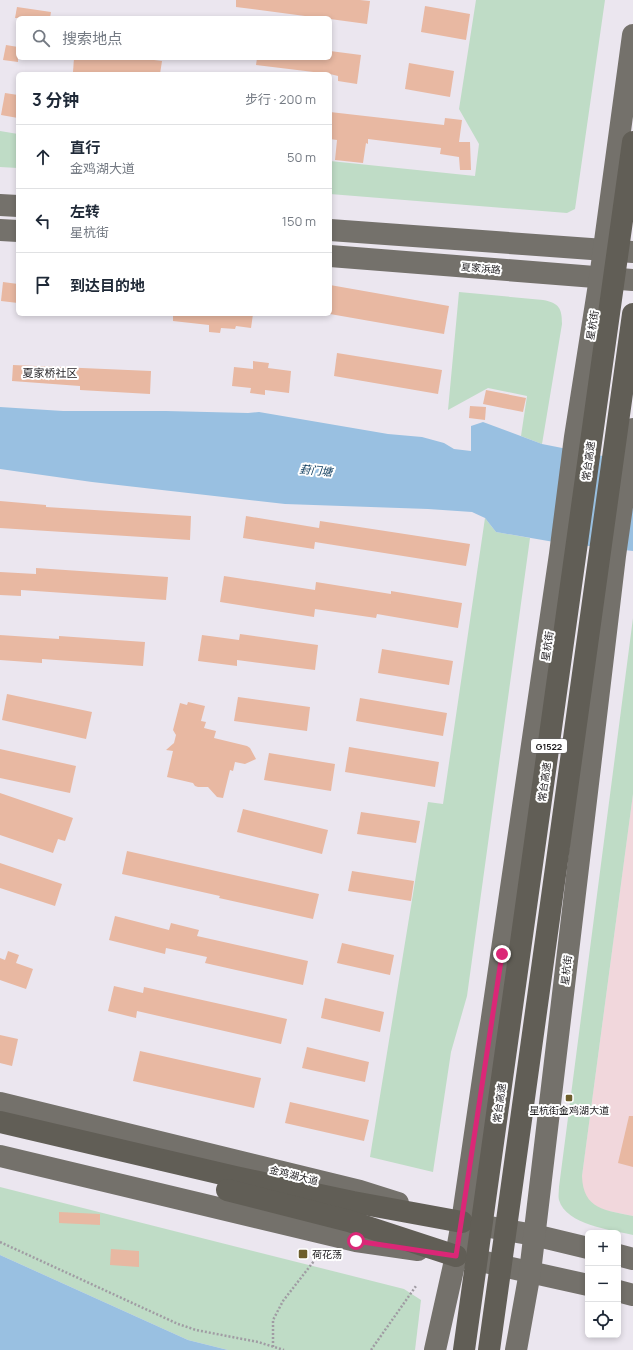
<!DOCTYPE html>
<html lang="zh">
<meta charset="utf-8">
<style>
:root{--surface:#fff;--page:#f2f2f3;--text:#1f2937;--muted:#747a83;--line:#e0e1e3}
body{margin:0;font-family:Manrope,"Noto Sans SC",sans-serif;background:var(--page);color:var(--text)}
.controls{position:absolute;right:12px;bottom:12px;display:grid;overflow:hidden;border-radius:6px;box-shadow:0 2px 6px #0003}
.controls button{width:36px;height:36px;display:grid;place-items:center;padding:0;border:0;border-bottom:1px solid var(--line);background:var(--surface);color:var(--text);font:20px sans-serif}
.stop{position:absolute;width:12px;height:12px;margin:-9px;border:3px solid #db2777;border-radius:50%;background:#fff}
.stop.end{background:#db2777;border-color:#fff;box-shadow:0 1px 4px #0008}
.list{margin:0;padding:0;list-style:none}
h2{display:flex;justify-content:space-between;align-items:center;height:52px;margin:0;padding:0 16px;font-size:17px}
h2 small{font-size:13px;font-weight:400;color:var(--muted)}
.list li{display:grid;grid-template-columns:26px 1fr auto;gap:12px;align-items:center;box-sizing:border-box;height:64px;padding:0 16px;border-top:1px solid var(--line)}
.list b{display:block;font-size:15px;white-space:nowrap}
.list p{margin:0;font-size:13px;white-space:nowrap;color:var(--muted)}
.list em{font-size:13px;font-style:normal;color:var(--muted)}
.icon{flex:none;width:22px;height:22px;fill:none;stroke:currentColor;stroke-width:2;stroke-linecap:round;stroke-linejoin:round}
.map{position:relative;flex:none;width:633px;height:1350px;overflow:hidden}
.search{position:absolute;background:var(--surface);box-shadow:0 2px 6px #0003;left:16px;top:16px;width:316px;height:44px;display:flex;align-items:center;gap:10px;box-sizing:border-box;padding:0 14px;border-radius:6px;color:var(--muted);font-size:15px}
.panel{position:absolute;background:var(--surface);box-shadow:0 2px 6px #0003;left:16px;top:72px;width:316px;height:244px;border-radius:6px}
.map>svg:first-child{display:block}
.industrial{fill:#f1d7dc}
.green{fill:#bfdcc6}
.water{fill:#99c0e1}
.building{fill:#e8b8a2}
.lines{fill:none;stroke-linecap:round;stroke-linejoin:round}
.path{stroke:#a09ca3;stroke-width:2.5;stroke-dasharray:2 2;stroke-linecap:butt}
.major{stroke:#74716b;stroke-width:22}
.highway{stroke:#615e56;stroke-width:22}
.highway-bridge{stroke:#615e56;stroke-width:22}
.route{stroke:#db2777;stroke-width:5}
.poi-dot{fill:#6e5e2c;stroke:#fff;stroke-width:1.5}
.labels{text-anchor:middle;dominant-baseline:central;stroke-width:4;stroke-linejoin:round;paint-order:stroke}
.shield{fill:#fff;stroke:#626062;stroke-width:1}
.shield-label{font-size:9px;font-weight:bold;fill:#1e1c1f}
.street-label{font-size:10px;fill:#1e1c1f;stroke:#fff}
.poi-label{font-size:10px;fill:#1e1c1f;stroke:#fff}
.neighbourhood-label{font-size:11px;fill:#1e1c1f;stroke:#fff}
.water-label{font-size:11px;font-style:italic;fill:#123f60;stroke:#fff}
</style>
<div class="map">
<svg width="633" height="1350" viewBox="0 0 633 1350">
<rect width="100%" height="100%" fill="#ebe6ef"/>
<!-- industrial -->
<polygon class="industrial" points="633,794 633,1216 599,1209 592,1203 586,1197 582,1186 582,1176"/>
<!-- green -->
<g class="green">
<polygon points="476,0 605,0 575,209 567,213 330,194 330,161 475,176 479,144 459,109"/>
<polygon points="0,131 18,134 18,168 0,167"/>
<path d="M459,292l84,8c16,3 19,8 19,24l-20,120 -21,-8 6,-40 -39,-8 -40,22z"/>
<polygon points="485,518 496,532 530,538 467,996 451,1052 433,1172 370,1157 428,802 443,804"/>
<path d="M633,618v176l-51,382c1,34 24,34 51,40v19c-21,-5 -67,-10 -74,-35 -1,-4 0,-9 0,-13z"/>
<polygon points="0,1187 404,1289 421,1300 415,1350 228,1350 188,1340 0,1255"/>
</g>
<!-- water -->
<g class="water">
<polygon points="0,407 63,411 166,411 248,413 259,412 388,434 422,437 444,443 454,449 471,451 471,426 483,422 542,444 633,462 633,551 554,542 496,532 485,518 472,512 428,509 285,504 92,482 0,469"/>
<polygon points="0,1255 188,1340 228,1350 0,1350"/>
</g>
<!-- building -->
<g class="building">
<polygon points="236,0 360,0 370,1 367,24 330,19 330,18 320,18 236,7"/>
<polygon points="425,6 470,14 466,40 421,32"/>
<polygon points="17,7 51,12 50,18 15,18"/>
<polygon points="6,45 18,47 18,62 3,60"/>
<polygon points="330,51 361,55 357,84 338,81 338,76 330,74 256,65 257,58 330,58"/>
<polygon points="74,58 138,58 162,61 160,74 90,74 73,72"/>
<polygon points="409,63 454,71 450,97 405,89"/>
<polygon points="5,93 18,95 18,118 1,115"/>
<polygon points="330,112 444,125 445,118 462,120 459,142 470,142 471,170 460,170 459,157 440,154 441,148 368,139 368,144 366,143 363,163 335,160 337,140 330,139"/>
<polygon points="3,282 18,284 18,303 1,301"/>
<polygon points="330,285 449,306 444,334 330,314"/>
<polygon points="173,314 253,314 251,328 236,326 235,329 221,328 220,333 209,332 209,325 173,321"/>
<polygon points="337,353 442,370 438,394 334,376"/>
<polygon points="253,361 269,363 268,368 291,371 289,393 265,390 265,395 250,393 251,388 232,386 234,367 253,369"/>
<polygon points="13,365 151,371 150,394 80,390 80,386 12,381"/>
<polygon points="486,390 526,398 523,412 483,404"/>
<polygon points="470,406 486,407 485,420 469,418"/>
<polygon points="0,501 46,505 46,507 191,516 190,540 0,528"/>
<polygon points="246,516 319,528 320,521 470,544 466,566 315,542 314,549 243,538"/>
<polygon points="36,568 168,577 166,600 21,590 21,596 0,595 0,572 36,574"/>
<polygon points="224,576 315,590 316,582 391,594 391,591 462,603 458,628 377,614 376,618 315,609 314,617 220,602"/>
<polygon points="240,634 318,645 315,670 237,660 237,666 198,661 202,635 239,640"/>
<polygon points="0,635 59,639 59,636 145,642 143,666 42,659 42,663 0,660"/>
<polygon points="382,649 453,661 449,685 378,673"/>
<polygon points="7,694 92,712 86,739 2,720"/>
<polygon points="238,697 310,707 307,731 234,721"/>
<polygon points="360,698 447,713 443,736 356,721"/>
<polygon points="188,702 205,706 201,721 206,722 204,728 216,731 214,738 247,746 250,748 256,759 245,764 235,762 233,771 230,770 223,798 217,797 208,787 198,787 195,786 193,783 167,777 173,751 166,750 174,743 176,735 173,730 180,703 187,705"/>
<polygon points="349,747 439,762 435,787 345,772"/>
<polygon points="0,749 76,766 70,793 0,778"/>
<polygon points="269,753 335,764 331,791 264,780"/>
<polygon points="0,793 73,818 65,841 58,839 53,853 0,835"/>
<polygon points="243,809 328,830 322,854 237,832"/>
<polygon points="361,812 420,821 416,843 357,834"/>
<polygon points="127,851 319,894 313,919 219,898 220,896 122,874"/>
<polygon points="0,863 62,884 55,906 0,888"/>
<polygon points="352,871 414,881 411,901 348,891"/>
<polygon points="115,916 169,930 171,923 199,930 197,936 308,961 303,985 205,963 207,957 166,948 165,954 109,940"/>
<polygon points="342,943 394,955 390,975 337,963"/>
<polygon points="8,951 19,955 16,963 33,969 26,989 0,980 0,958 5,960"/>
<polygon points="114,986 143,993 144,987 287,1019 281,1044 137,1011 136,1018 108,1011"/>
<polygon points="325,998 384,1012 380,1032 321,1018"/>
<polygon points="0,1035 18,1039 12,1066 0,1063"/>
<polygon points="307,1047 369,1062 365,1082 302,1068"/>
<polygon points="140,1051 261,1078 254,1108 133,1081"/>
<polygon points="290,1102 369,1120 364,1141 285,1123"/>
<polygon points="629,1116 633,1116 633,1167 618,1163"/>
<polygon points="59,1212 100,1214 100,1225 59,1223"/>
<polygon points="111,1249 139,1251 139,1267 110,1265"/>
</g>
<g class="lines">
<!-- path -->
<g class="path">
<polyline points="0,1242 178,1324 196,1330 258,1342 284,1350"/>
<polyline points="273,1347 273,1320 283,1301 314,1261"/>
<polyline points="371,1350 416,1286"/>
</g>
<!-- major -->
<g class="major">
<polyline points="0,205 18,206"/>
<polyline points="0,230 18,231"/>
<polyline points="330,230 633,252"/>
<polyline points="330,256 633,280"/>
<polyline points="0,1103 360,1191 398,1203"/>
<polyline points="0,1156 356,1241 418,1250"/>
<polyline points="462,1222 534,1235 588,1248"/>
<polyline points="618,1255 633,1259"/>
<polyline points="458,1256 588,1285"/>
<polyline points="618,1291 633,1295"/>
<polyline points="435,1350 456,1256 462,1222 560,554 575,437 600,278 633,35"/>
<polyline points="516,1350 530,1272 615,556 633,429"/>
</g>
<!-- highway -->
<g class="highway">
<polyline points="0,1122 235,1177 353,1202 462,1222"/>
<polyline points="227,1190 349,1221 456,1256"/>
</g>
<!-- highway-bridge -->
<g class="highway-bridge">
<polyline points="464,1350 633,142"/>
<polyline points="489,1350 633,314"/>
</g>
</g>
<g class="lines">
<!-- route -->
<polyline class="route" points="356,1241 456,1256 502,954"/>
</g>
<!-- markers -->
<g class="poi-dot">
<rect x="565" y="1094" width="8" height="8" rx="2"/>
<rect x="298" y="1249" width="10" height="10" rx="2"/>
</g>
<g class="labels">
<!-- shield labels -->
<rect class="shield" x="531" y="739" width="36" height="14" rx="3"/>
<g class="shield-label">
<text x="549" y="746">G1522</text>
</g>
<!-- street labels -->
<g class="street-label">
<text transform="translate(481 268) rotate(5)">夏家浜路</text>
<text transform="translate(592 325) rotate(-81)">星杭街</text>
<text transform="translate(588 461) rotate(-82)">常台高速</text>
<text transform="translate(547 646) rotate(-82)">星杭街</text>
<text transform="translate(544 782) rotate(-82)">常台高速</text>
<text transform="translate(566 970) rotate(-83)">星杭街</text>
<text transform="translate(499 1103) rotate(-82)">常台高速</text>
<text transform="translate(294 1175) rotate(14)">金鸡湖大道</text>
</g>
<!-- poi labels -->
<g class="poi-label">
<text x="569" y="1110">星杭街金鸡湖大道</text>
<text x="312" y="1254" text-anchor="start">荷花荡</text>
</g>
<!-- neighbourhood labels -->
<g class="neighbourhood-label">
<text x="50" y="372">夏家桥社区</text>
</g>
<!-- water labels -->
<g class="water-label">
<text transform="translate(316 470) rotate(5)">葑门塘</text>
</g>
</g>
</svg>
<div class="controls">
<button>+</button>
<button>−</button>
<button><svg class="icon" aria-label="locate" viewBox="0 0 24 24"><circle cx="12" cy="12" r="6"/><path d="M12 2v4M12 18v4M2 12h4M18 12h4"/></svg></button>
</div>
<div class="stop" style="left:356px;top:1241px"></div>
<div class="stop end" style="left:502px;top:954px"></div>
<div class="search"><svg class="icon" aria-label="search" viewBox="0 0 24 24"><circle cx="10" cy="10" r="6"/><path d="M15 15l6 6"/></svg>搜索地点</div>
<section class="panel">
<h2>3 分钟<small>步行 · 200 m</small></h2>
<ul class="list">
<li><svg class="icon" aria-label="ahead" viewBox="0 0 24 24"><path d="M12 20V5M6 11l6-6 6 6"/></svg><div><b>直行</b><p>金鸡湖大道</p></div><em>50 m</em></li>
<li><svg class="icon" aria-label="left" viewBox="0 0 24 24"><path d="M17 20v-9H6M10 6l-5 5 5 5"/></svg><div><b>左转</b><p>星杭街</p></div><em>150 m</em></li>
<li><svg class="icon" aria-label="arrive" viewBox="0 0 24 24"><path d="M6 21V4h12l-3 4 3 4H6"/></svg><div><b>到达目的地</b></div></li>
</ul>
</section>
</div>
